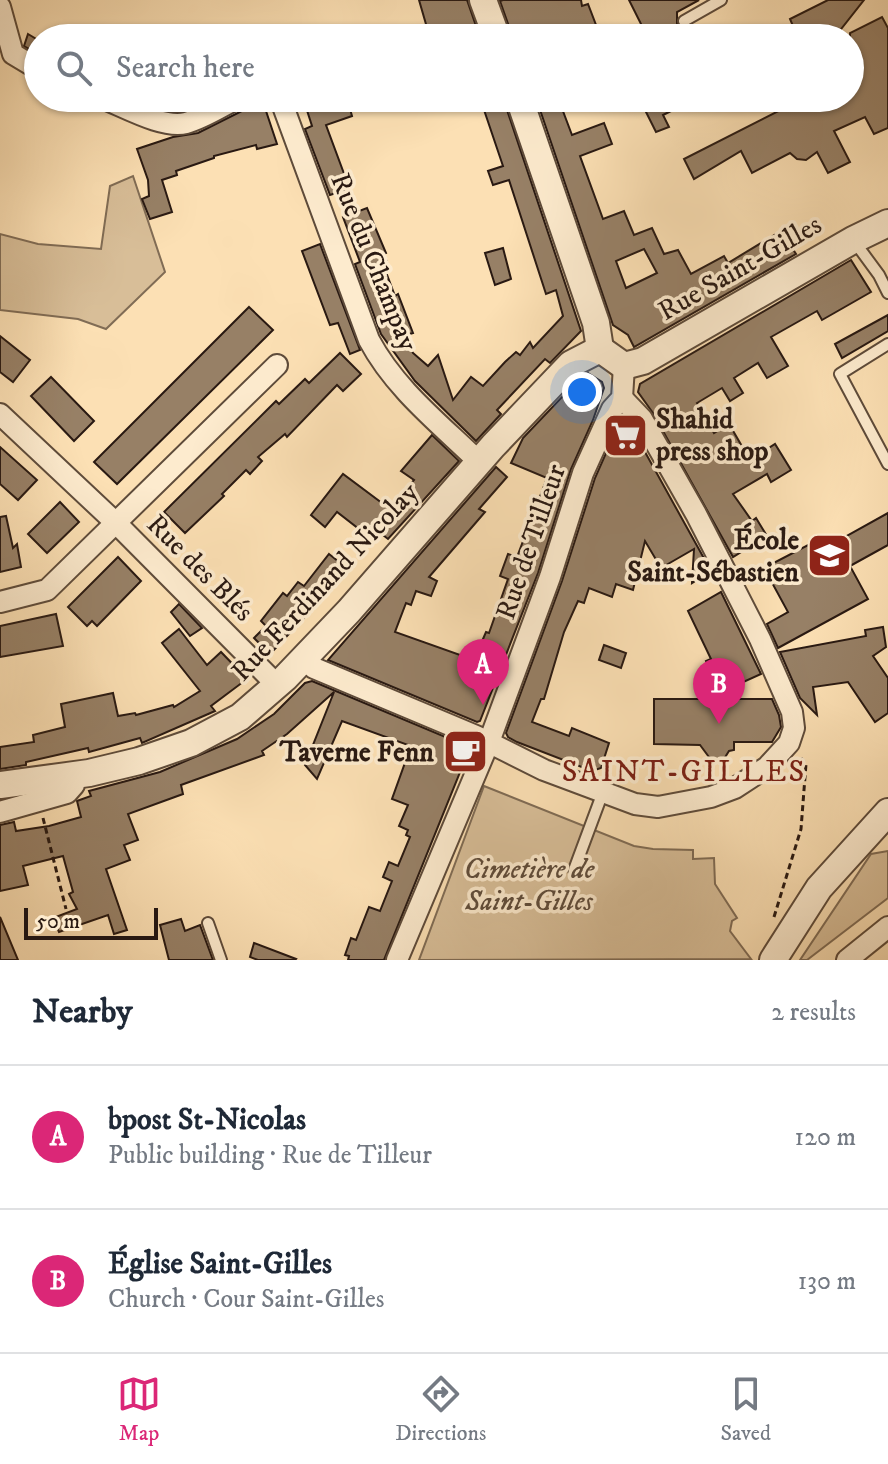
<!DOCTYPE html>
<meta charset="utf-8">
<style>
:root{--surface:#fff;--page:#f6f6f7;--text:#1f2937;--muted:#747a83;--line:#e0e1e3;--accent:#db2777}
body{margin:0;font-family:"IM FELL DW Pica",serif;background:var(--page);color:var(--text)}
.scale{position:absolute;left:24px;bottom:20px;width:134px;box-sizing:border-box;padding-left:8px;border:4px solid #291912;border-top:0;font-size:22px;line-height:28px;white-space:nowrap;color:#291912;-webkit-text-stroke:6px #fdebce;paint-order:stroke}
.you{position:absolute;left:582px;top:392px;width:28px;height:28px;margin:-20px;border:6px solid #fff;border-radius:50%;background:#1a73e8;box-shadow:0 0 0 12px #1a73e833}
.badge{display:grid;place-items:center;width:52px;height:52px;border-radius:50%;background:var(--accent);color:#fff;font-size:26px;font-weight:700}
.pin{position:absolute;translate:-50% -66px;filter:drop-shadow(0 2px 4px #0008)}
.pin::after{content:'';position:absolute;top:42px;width:28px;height:24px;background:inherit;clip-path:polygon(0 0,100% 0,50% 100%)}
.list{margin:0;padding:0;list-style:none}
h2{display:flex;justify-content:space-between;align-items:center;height:104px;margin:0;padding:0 32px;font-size:34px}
h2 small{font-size:26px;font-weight:400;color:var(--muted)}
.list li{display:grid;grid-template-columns:52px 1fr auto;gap:24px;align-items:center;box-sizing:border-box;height:144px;padding:0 32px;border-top:2px solid var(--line)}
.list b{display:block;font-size:30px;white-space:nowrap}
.list p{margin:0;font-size:26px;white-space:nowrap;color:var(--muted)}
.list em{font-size:26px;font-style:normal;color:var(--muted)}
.icon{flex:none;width:44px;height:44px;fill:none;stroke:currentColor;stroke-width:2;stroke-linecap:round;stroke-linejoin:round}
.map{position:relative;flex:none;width:888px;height:960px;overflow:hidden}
.search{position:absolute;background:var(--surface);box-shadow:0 2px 6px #0004;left:24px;right:24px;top:24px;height:88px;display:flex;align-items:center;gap:20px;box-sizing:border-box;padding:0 28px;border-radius:44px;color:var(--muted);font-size:30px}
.sheet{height:392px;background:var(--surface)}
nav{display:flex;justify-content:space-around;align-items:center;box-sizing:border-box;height:112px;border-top:2px solid var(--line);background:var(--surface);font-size:22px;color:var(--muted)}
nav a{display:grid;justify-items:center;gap:4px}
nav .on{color:var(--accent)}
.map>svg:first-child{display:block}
.green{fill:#d8be98;stroke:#806c55;stroke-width:2}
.building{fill:#978066;stroke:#291912;stroke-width:2;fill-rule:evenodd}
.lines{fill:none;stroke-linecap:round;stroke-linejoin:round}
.service-casing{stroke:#5e4b3a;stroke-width:14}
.minor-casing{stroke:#5e4b3a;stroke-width:24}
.tertiary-casing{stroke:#5e4b3a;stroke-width:30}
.path{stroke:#291912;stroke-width:3;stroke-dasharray:6 4;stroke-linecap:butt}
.service{stroke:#fdebce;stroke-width:10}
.minor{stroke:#fdebce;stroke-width:20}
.tertiary{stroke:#fdebce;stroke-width:26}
.labels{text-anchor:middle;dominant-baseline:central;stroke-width:7;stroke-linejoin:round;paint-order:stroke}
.street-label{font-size:28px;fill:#291912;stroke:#fdebce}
.poi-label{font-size:28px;font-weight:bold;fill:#291912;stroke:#fdebce;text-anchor:end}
.park-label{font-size:28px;font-style:italic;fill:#5e4b3a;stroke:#fdebce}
.neighbourhood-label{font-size:30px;letter-spacing:2px;fill:#7a1f14;stroke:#fdebce}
</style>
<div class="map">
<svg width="888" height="960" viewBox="0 0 888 960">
<rect width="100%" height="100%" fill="#fce0b4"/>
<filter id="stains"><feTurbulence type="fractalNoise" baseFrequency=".0025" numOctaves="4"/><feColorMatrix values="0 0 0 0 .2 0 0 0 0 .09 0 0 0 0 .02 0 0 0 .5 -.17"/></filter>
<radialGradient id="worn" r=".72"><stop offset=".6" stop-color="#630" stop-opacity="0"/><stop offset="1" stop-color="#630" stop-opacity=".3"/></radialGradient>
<!-- green -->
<g class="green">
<polygon points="133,176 165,272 106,329 78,319 0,310 0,234 38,244 101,249 110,186"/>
<polygon points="484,786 634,846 653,849 693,850 693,859 714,858 715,884 737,918 732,921 730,931 751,959 419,960"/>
<polygon points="888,851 888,898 807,960 800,960 871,854"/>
</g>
<!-- building -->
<g class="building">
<polygon points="419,0 467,0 476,26 430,38"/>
<polygon points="503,0 581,0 582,6 588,4 601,38 513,38 500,1"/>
<polygon points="629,0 699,0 677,12 677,24 685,29 689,38 648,38"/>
<polygon points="828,0 864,0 834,38 769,38 793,26 790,19"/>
<polygon points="882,17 888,28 888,128 874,134 865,117 834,131 850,162 828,173 817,152 806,160 797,159 790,153 752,173 741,151 694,179 684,159 804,98 850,98 850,33"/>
<polygon points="28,34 38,40 38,54 24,46"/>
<polygon points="169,98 197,98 198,104 183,110 171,110"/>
<polygon points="303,98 347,98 352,116 326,125 346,179 342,181 345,190 330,195 305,129 312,126"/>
<polygon points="480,98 503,98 581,331 550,363 545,359 497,410 501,414 476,441 415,381 381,334 355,264 360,262 343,217 367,208 386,253 384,254 387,262 383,264 395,296 398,294 413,333 406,335 413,353 428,366 438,355 453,400 471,377 483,386 505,362 516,352 520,355 530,342 533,348 563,316 556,290 546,294 509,180 493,185 488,171 503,166"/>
<path d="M536,98h22l14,37 32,-12 8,21 -32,12 23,63 21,-8 10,24 18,-7 12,26 14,-4 13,24 33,-18 4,7 53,-32 15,23 -162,93 -6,-12 -15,-10zM644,249l13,24 -31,15 -10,-27z"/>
<polygon points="639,98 697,98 663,115 669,127 656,132"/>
<polygon points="262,99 277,144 257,149 256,145 214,156 214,158 176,171 177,175 162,180 172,212 150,219 142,199 149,196 148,180 137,149 173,137 198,133 244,110 249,104"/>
<polygon points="320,244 360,350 350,354 338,323 330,325 302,251"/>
<polygon points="503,248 511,279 495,285 485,253"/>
<polygon points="851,260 871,292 822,320 817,311 771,337 788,366 767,378 758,363 734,378 743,393 730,401 722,388 697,403 714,433 729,424 750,460 775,444 791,470 771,482 767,474 733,494 752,521 756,518 767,536 733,557 653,413 638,392 640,384"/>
<polygon points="249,307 273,330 117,484 94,462"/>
<polygon points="888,315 888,331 842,358 835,344"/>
<polygon points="0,336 30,360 13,382 0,372"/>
<polygon points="340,353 361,374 343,391 337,385 287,437 285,434 258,457 262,461 250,474 246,470 222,494 224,496 185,533 164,512 276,401 279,404 305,379 309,383"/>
<polygon points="588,373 602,382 604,388 593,420 571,469 538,573 480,721 477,722 328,660 496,467 507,477 479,509 485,512 429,577 437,581 431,596 416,591 411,605 406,603 395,632 474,660 486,632 489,633 508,579 500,576 508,554 517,557 547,478 511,463 523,438 581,377"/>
<polygon points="51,377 94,421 74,441 31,396"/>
<polygon points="630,425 711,571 692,583 694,549 661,568 645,541 633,590 616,584 612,597 589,588 584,603 578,601 564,632 544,699 541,699 532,722 569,736 572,728 609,743 601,768 592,771 517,742 508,737 506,733 562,581 595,478 618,426"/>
<polygon points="432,435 459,461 388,539 374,528 368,536 337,512 325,527 311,515 343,474 390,509 414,480 401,471"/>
<polygon points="0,447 37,480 18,500 0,484"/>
<polygon points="60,502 79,522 47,553 28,534"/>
<polygon points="888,513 888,545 850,566 868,599 778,648 767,624 788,612 764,568 810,544 816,553"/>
<polygon points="6,516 13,548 17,544 21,567 0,572 0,517"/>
<polygon points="329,554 349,570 270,654 254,638 266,626 261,621 283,593 287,596 298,582 304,586"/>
<polygon points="118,557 141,581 97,626 92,621 87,626 68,607"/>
<polygon points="721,592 761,674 717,694 707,670 709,668 706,661 711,659 688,611"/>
<polygon points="179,604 202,628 190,636 171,612"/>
<polygon points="56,614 63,646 0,657 0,626"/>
<polygon points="883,627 886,647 873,656 888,678 888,713 875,722 848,682 813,687 817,715 800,698 780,652 866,636 865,630"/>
<polygon points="179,629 207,665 221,652 247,679 211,706 215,711 142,743 140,738 89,752 88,748 26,762 26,765 0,769 0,747 34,742 33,735 65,727 61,704 113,693 118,716 135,713 136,715 173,705 174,707 200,691 162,643"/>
<polygon points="604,645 626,653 621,668 599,660"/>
<polygon points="312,681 467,746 469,750 384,960 348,960 349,956 345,955 351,938 356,940 369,907 380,911 392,881 383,877 389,862 398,866 410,837 406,835 408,830 399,826 408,805 392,799 411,746 342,721 317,779 305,765 334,692 287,734 262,751 264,755 181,785 183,794 128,814 138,840 124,845 130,860 106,869 127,930 114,934 108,915 59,932 53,918 77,909 69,894 73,892 63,856 23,866 28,885 0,891 0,825 14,822 16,831 49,826 81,817 77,801 91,796 89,791 160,772 237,739 274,714 305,683"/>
<polygon points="654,699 772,699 779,715 781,727 772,742 734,742 734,750 729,751 724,759 716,761 709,757 700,745 654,744"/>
<polygon points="0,917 18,960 0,960"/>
<polygon points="181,919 185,931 200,925 213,960 169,960 160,925"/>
<polygon points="254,943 296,959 295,960 258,960 250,957"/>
</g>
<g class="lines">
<defs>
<g id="service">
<polyline points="684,21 721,0"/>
<polyline points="854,241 879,275 888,293"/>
<polyline points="888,344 840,374 888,464"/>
<polyline points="574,870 603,792"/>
<polyline points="208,923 221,960"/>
</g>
<g id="minor">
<polyline points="0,7 13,54 38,69"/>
<path d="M102,98c23,9 61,31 84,25 18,-5 36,-17 52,-25"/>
<path d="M280,98l89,242c26,49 71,84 110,122"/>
<polyline points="0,414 117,524 277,685"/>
<polyline points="0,602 47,590 277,365"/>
<polyline points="304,659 314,668 476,736 544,770 635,804 658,807 711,797 735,788 767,767 789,743 794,728 792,712 760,639 696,514 642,419 622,398"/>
<polyline points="0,812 67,793 74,785 75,776"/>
<polyline points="397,960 489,742 550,577 583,473 612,409 622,398 624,366"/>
<polyline points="847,960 888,927"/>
</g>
<g id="tertiary">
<polyline points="483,0 497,38"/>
<polyline points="519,98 596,323 600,349"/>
<polyline points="600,349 624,366 643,361 853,240 888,223"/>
<polyline points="0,785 89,773 139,761 191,743 240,717 285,678 349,611 493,446 571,364 600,349"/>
<polyline points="773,960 819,888 888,812"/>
</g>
</defs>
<!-- service casing -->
<use href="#service" class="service-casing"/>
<!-- minor casing -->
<use href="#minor" class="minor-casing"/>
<!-- tertiary casing -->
<use href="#tertiary" class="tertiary-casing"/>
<!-- path -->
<g class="path">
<polyline points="43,818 66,909"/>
<polyline points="774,917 801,829 806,764 801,758"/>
</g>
<!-- service -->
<use href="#service" class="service"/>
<!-- minor -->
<use href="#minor" class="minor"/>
<!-- tertiary -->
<use href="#tertiary" class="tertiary"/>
</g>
<!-- icons -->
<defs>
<symbol id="supermarket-square" viewBox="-11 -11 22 22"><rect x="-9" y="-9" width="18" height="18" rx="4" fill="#8f2418" stroke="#fdebce"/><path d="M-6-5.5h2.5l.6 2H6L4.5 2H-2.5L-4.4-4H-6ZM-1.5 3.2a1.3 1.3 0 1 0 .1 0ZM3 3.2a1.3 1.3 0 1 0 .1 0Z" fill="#fff"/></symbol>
<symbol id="school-square" viewBox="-11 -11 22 22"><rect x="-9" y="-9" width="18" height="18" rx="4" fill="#8f2418" stroke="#fdebce"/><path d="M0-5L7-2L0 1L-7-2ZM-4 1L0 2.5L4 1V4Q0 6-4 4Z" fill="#fff"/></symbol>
<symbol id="cafe-square" viewBox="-11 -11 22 22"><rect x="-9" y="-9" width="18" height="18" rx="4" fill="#8f2418" stroke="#fdebce"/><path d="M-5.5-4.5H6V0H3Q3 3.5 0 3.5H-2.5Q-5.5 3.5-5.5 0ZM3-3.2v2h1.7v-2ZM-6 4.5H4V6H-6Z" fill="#fff"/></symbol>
</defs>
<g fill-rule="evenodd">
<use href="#supermarket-square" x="600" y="410" width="51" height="51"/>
<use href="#school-square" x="804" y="530" width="51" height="51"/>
<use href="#cafe-square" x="440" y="726" width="51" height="51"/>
</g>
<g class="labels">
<!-- street labels -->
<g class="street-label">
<text transform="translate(374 262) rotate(68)">Rue du Champay</text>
<text transform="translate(740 268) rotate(-30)">Rue Saint-Gilles</text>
<text transform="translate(531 542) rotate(-71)">Rue de Tilleur</text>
<text transform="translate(200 568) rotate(45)">Rue des Blés</text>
<text transform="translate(325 582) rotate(-47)">Rue Ferdinand Nicolay</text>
</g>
<!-- poi labels -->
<g class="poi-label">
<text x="656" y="419" text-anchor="start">Shahid<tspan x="656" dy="32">press shop</tspan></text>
<text x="799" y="540">École<tspan x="799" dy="32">Saint-Sébastien</tspan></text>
<text x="434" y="752">Taverne Fenn</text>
</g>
<!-- park labels -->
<g class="park-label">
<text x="529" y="869">Cimetière de<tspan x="529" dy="32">Saint-Gilles</tspan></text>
</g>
<!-- neighbourhood labels -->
<g class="neighbourhood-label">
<text x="684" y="772">SAINT-GILLES</text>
</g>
</g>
<rect width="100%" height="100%" filter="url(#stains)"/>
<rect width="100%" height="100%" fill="url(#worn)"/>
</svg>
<div class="scale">50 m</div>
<div class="you"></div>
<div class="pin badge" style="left:483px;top:705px">A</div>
<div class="pin badge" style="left:719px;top:724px">B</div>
<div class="search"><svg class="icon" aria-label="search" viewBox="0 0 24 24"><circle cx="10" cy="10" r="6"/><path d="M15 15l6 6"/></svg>Search here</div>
</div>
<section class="sheet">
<h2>Nearby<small>2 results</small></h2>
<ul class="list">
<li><span class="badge">A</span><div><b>bpost St-Nicolas</b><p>Public building · Rue de Tilleur</p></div><em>120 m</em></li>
<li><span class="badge">B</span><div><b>Église Saint-Gilles</b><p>Church · Cour Saint-Gilles</p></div><em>130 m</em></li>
</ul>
</section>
<nav>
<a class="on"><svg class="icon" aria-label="map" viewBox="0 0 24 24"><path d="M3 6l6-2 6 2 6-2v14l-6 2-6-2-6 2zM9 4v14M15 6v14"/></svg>Map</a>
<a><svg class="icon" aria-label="directions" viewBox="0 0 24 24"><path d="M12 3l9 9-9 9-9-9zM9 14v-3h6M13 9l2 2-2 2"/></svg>Directions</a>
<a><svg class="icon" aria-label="saved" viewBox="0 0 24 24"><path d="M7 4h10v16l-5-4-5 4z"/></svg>Saved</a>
</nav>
